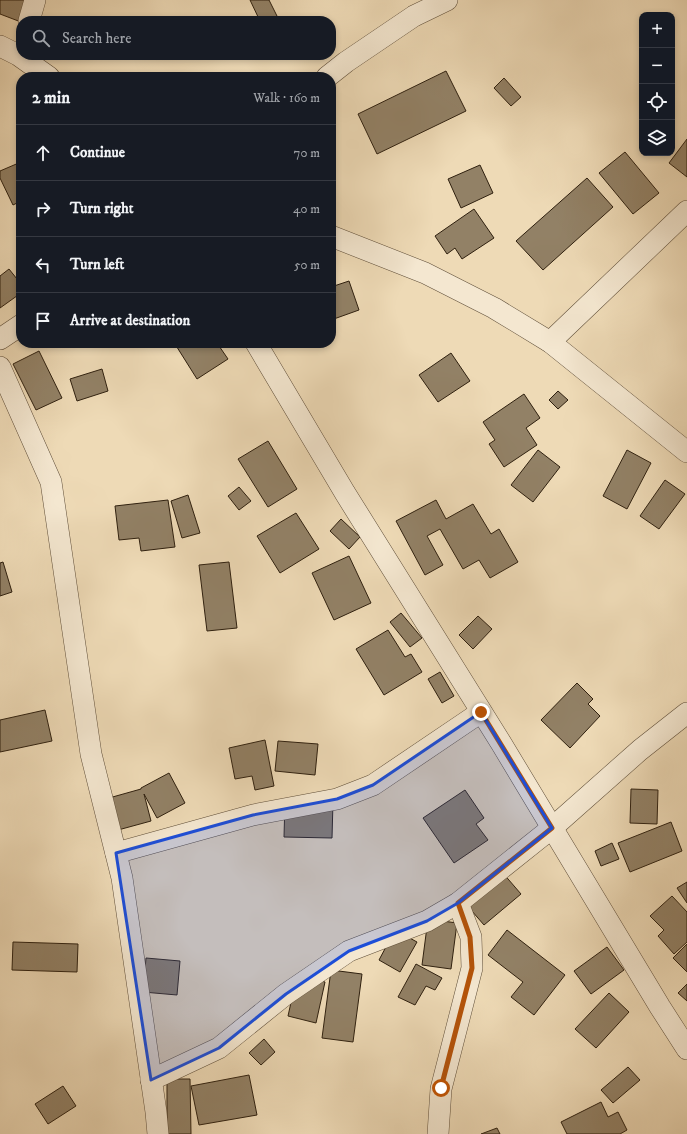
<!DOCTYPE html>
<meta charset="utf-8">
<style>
:root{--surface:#171b24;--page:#20242c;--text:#f1f3f6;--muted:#9ea1a6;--line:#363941}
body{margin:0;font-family:"IM FELL DW Pica",serif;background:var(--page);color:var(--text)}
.controls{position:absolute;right:12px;top:12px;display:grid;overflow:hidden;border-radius:8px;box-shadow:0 2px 6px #0003}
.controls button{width:36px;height:36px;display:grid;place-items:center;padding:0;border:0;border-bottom:1px solid var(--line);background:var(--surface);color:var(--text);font:20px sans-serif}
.stop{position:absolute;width:12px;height:12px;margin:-9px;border:3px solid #b45309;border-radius:50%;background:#fff}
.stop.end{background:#b45309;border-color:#fff;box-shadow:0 1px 4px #0008}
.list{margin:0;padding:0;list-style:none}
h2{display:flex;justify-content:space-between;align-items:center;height:52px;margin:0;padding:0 16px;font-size:17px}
h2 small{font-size:13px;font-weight:400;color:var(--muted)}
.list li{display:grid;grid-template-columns:26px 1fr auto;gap:12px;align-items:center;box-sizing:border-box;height:56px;padding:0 16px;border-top:1px solid var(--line)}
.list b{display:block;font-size:15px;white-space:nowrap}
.list em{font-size:13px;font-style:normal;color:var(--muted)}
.icon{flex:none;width:22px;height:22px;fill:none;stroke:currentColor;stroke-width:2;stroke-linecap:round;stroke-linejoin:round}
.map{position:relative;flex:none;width:687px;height:1134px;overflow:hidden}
.search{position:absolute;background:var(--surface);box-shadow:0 2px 6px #0003;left:16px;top:16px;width:320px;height:44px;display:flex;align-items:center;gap:10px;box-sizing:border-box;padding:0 14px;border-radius:16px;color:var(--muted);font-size:15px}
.panel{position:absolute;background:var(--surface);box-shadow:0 2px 6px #0003;left:16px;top:72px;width:320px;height:276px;border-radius:16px}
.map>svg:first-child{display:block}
.building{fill:#928166;stroke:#2f200f}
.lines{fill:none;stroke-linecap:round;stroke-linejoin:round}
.minor-casing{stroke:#5f4e39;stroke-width:22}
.minor{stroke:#f4e7d0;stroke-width:21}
.route{stroke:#b45309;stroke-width:5}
.marked{fill:#1d4ed8;fill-opacity:0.2;stroke:#1d4ed8;stroke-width:3;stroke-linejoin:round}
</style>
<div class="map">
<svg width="687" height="1134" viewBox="0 0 687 1134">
<rect width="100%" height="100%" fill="#eedab6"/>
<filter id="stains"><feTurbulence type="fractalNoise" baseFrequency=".005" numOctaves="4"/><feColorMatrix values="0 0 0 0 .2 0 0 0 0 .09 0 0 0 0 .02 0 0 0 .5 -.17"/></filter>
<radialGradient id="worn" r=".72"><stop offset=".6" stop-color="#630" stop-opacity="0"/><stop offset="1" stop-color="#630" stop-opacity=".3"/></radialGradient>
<!-- building -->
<g class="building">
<polygon points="0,0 31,0 21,22 0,14"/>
<polygon points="250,0 269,0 277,16 267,21 260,21"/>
<polygon points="446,71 466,111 377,154 358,114"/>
<polygon points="504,78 521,97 511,106 494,88"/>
<polygon points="687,139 687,177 669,163"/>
<polygon points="625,152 659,193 633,214 599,173"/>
<polygon points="21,162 21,201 13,205 0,178 0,171"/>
<polygon points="480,165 493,193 461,208 448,179"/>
<polygon points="587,178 613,207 543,270 516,241"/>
<polygon points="474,209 494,238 462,259 455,248 447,254 435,236"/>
<polygon points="9,269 21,284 21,293 0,308 0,276"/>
<polygon points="349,281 359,310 331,320 331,287"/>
<polygon points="177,343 217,343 228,359 197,379 175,344"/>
<polygon points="39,351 62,398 36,410 13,364"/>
<polygon points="451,353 470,381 438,402 419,375"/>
<polygon points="102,369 108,391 77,401 70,379"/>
<polygon points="558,391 568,400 558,409 549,400"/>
<polygon points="524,394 540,418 526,428 537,445 504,467 489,444 495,440 483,422"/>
<polygon points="268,441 297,489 268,507 238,459"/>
<polygon points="538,450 560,467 533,502 511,485"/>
<polygon points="627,450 651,463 627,509 603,496"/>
<polygon points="665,480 685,494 659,529 640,516"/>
<polygon points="239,487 251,501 239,510 228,496"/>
<polygon points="188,495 200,533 182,538 171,501"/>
<polygon points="168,500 175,547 141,551 139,538 119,540 115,506"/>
<polygon points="436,500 446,519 473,504 491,534 499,529 518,562 490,578 479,560 463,569 440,529 427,536 443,565 425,575 396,521"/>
<polygon points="296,513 319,549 280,573 257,536"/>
<polygon points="341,519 360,537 349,549 330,531"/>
<polygon points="349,556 371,603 334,620 312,573"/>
<polygon points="3,562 12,592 0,596 0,563"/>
<polygon points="229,562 237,628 207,631 199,565"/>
<polygon points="401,613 422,638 410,647 390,622"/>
<polygon points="478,616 492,629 473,649 459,635"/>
<polygon points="388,630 405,657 411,654 422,672 384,695 356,649"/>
<polygon points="440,672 454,696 442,703 428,679"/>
<polygon points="577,683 593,699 588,704 600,716 570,748 541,720"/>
<polygon points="45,710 52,741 0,752 0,720"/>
<polygon points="265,740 274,786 255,790 252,776 235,779 229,748"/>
<polygon points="278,741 318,744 315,775 275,771"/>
<polygon points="169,773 185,803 157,818 144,794 151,821 118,830 109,798 141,789 141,788"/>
<polygon points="631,789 658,790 657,824 630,823"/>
<polygon points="465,790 484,818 476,824 488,840 454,863 423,818"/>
<polygon points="285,800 333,801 332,838 284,837"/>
<polygon points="671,822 682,851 630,872 618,843"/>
<polygon points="612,843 619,859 601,866 595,851"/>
<polygon points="502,872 521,894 484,925 465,903"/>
<polygon points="687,882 687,903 677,888"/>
<polygon points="672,896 687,912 687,942 674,954 658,936 664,930 650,916"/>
<polygon points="428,919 457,923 451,969 422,965"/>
<polygon points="395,930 417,942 400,972 379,960"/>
<polygon points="507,930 565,975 534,1015 511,997 523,982 488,955"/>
<polygon points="13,942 78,944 77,972 12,970"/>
<polygon points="687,944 687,972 673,958"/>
<polygon points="607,947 624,970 591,994 574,971"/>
<polygon points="146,958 180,961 177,995 143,992"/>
<polygon points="416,964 442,978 435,990 426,986 415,1005 398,997"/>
<polygon points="331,970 362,974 353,1042 322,1038"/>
<polygon points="307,977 325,982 316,1023 288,1016 294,989"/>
<polygon points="687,984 687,1001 678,993"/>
<polygon points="609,993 629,1012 596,1048 575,1029"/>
<polygon points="264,1039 275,1052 261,1065 249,1053"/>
<polygon points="628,1067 640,1080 613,1103 601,1090"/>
<polygon points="249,1075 257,1115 199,1125 191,1086"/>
<polygon points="167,1079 190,1079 191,1134 167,1134"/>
<polygon points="63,1086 76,1106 48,1124 35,1104"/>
<polygon points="601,1102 608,1117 618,1112 627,1130 620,1134 567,1134 561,1122"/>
<polygon points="497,1128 500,1134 481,1134"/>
</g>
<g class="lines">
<defs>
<g id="minor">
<polyline points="29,21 35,0"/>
<polyline points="0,46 18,55 49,77"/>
<polyline points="327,77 346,62 414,16 447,0"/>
<polyline points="331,236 425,273 494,308 550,342 687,452"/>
<polyline points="0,339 21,325"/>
<polyline points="550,342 687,211"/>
<polyline points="256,343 345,493 501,743 660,1007 687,1049"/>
<polyline points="0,367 51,482 91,754 122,878 156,1112 158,1134"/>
<polyline points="116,853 253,815 337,799 373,785 481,712"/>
<polyline points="151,1080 219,1048 286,994 349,951 427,921 458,903 552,828 640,750 687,713"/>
<polyline points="438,1134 441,1089 472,968 471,937 458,903"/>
</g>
</defs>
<!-- minor casing -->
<use href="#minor" class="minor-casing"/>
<!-- minor -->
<use href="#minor" class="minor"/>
</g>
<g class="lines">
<!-- route -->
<polyline class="route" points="441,1088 472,968 470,937 458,903 552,828 481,712"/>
</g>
<!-- marked area -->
<path class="marked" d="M481,712l71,116 -94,75 -31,18 -78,30 -63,43 -67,54 -68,32 -35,-227 137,-38 84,-16 36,-14z"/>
<rect width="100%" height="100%" filter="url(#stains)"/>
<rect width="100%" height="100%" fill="url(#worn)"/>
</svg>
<div class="controls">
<button>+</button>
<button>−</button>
<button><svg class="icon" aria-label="locate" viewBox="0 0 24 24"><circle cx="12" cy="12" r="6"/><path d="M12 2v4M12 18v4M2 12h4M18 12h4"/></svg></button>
<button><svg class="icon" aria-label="layers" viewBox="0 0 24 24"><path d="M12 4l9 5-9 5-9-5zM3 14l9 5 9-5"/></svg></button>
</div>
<div class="stop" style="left:441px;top:1088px"></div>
<div class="stop end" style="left:481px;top:712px"></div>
<div class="search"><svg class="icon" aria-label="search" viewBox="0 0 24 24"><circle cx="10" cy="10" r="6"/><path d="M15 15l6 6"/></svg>Search here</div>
<section class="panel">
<h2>2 min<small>Walk · 160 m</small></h2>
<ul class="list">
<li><svg class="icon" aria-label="ahead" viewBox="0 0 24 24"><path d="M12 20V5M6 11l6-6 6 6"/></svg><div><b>Continue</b></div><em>70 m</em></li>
<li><svg class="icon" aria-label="right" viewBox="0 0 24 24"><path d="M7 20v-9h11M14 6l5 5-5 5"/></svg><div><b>Turn right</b></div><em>40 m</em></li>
<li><svg class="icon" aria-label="left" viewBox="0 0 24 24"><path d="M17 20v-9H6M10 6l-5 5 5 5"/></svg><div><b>Turn left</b></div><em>50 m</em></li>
<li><svg class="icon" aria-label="arrive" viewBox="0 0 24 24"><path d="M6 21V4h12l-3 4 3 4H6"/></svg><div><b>Arrive at destination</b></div></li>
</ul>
</section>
</div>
